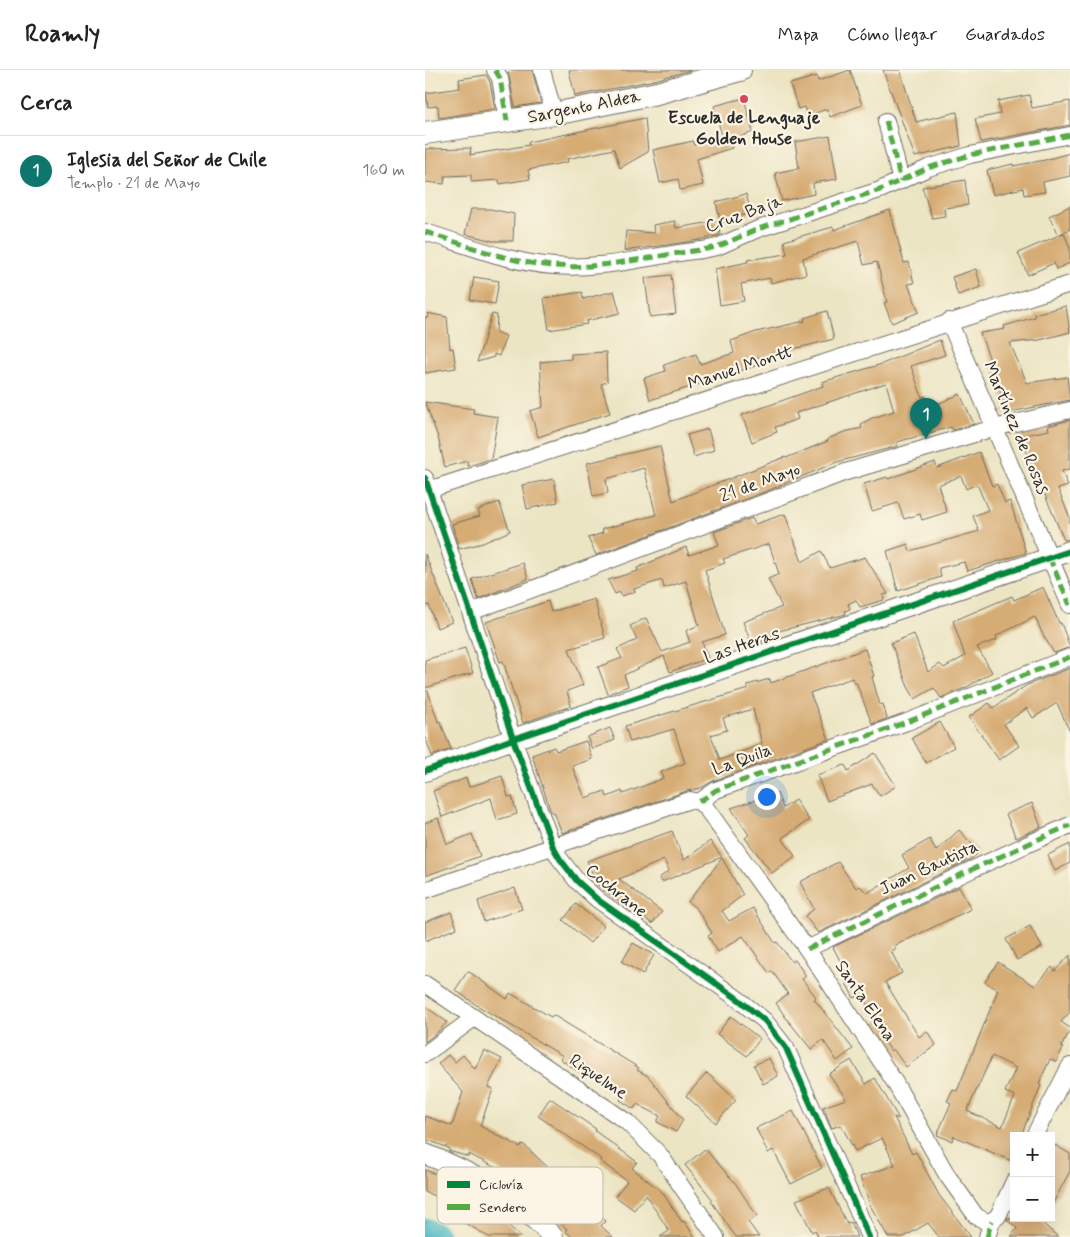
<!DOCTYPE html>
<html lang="es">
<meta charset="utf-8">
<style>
:root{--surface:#fff;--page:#f6f6f6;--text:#222;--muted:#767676;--line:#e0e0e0;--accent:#0f766e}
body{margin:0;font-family:Mynerve,sans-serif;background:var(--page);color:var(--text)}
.controls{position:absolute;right:15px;bottom:15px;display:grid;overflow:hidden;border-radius:0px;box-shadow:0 5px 20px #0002}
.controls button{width:45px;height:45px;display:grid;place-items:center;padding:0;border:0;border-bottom:1px solid var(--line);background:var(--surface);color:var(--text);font:25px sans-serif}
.you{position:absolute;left:341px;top:726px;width:18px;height:18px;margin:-12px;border:4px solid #fff;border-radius:50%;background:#1a73e8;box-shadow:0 0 0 8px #1a73e833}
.badge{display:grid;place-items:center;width:32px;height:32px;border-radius:50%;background:var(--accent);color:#fff;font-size:16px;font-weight:700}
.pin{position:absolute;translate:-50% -41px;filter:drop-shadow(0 1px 2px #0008)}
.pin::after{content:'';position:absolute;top:26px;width:18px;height:15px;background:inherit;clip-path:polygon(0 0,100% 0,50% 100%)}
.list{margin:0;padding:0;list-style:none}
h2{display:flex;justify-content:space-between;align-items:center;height:65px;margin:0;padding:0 20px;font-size:21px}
h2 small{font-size:16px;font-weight:400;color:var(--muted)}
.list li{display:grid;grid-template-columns:32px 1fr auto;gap:15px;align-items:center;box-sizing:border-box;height:70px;padding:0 20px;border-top:1px solid var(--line)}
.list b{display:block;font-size:19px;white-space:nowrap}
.list p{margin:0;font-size:16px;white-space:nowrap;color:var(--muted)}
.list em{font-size:16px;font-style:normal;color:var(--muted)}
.map{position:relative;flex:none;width:645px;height:1167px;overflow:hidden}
header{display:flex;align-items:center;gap:30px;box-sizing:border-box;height:70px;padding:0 25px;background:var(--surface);border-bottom:1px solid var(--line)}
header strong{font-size:24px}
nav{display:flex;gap:28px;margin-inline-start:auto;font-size:18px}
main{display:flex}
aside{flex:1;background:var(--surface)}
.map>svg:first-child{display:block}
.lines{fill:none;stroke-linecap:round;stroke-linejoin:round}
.river{stroke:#48b6c1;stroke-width:30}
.building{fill:#d6ac74;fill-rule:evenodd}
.minor-casing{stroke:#6f6c61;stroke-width:18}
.tertiary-casing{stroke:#6f6c61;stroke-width:22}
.secondary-casing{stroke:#6f6c61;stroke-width:24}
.minor{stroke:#fff;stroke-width:16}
.tertiary{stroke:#fff;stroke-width:20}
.secondary{stroke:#fff;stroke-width:22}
.quiet{stroke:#54ab44;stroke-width:5;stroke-dasharray:10 5;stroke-linecap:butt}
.cycleway-casing{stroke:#fcf5e5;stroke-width:9}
.cycleway{stroke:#00873e;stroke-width:6}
.poi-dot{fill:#d1495b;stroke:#fcf5e5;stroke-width:2}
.labels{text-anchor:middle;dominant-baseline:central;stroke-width:4.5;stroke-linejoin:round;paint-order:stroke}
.street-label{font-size:18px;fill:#2b2b2b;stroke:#fcf5e5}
.poi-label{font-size:18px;font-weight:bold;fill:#2b2b2b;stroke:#fcf5e5}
.key{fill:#fcf5e5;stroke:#bdb8ad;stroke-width:1}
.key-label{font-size:14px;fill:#2b2b2b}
</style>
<header>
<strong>Roamly</strong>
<nav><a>Mapa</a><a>Cómo llegar</a><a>Guardados</a></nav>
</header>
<main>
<aside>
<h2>Cerca<small></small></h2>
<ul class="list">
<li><span class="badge">1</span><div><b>Iglesia del Señor de Chile</b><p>Templo · 21 de Mayo</p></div><em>160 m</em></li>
</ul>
</aside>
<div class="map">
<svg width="645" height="1167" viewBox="0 0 645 1167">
<rect width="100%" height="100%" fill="#fcf5e5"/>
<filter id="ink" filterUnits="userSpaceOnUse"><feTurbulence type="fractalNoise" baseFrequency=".02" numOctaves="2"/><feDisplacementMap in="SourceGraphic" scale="10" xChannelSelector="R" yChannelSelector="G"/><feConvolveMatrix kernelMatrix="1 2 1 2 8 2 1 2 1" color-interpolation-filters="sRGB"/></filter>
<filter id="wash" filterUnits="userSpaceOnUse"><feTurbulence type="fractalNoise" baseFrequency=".0096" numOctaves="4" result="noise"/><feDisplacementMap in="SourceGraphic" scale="20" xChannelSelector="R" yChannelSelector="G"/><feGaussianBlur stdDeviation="1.12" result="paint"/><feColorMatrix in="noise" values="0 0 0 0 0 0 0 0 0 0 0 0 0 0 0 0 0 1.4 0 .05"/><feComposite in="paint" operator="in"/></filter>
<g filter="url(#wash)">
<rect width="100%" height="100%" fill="#ece5c4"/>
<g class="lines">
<!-- river -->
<polyline class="river" points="0,1163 9,1167"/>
</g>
<g id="blocks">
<!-- building -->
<g class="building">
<polygon points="85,0 107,0 116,33 90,37 83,2"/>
<polygon points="144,0 266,0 229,10 150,26"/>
<polygon points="425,0 437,35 405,47 402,39 382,46 379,37 373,39 365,14 392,6 393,11"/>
<polygon points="458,0 475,0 491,52 532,42 536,76 490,87"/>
<polygon points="61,5 65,12 70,39 14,48 13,36 3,37 1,23 35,18 34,9"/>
<polygon points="604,25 607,38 645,31 645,55 556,72 550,49 575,44 573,31"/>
<polygon points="319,28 328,62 305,70 307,78 272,89 278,115 255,120 253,109 235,113 228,80 268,71 269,75 297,66 289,36"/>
<polygon points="220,48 223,82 195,98 189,79 142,89 143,92 103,100 105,109 75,114 74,110 46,112 46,105 20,106 19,114 0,112 0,79 46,78 45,85 104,75 103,72"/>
<polygon points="405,66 412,109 388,113 389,124 357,131 350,103 374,98 370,72"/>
<polygon points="645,83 645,106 618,112 620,122 599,125 598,118 568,125 562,100 588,94 588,96 620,90"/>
<polygon points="540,110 543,135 519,138 520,146 507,148 497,117"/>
<polygon points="321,124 326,143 295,151 291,132"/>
<polygon points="645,136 645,159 633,165 624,146"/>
<polygon points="46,139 65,139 89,144 88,171 68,171 40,164"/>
<polygon points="465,140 479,193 484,192 489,213 483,214 494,242 467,253 459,233 462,232 452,192 439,195 433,171 378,188 381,204 346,213 345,208 316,214 319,231 295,235 290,199 323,192 322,190 362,184 359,171 408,157 409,160"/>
<polygon points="250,151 251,158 293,151 295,165 275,170 199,181 201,161 229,163 228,155"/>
<polygon points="639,163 645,178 645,193 631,199 629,193 603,205 593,183"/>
<polygon points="551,199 556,217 533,225 527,207"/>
<polygon points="246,205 251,244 225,247 220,208"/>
<polygon points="49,207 74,211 70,234 45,230"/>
<polygon points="189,221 195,243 161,251 162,254 124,260 119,228 157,222 158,229"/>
<polygon points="641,236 645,262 615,270 585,273 602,313 642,307 645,330 580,343 575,317 555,263 580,259 579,256 610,247 609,244"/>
<polygon points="402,241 409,269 328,289 330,296 225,330 219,308 241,301 239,295 271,284 275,294 309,283 306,271 331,262 380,251 379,248"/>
<polygon points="2,243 22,247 25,279 28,278 31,298 0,303 0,248 3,247"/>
<polygon points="67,244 72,245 71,262 81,266 74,286 69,284 69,287 52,292"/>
<polygon points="515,270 520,285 486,296 497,327 500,326 504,338 535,324 549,354 528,360 526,357 472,372 473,376 412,392 342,421 171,485 163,468 178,463 177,459 231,445 219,398 181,409 183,423 168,426 162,393 235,376 248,431 360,387 361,388 403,371 403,369 419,362 437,358 436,354 447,348 469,341 461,313 371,343 373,349 350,357 352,362 327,372 317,345 398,316 397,312 457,294"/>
<polygon points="181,282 182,312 176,314 185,343 113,367 105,341 118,337 115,292 146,289 146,284"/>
<polygon points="0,332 49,339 48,343 73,347 66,389 43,396 42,391 20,397 13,367"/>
<polygon points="645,350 645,399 637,401 643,416 633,419 645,448 645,469 639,470 595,366 624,360 623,356"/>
<polygon points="283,359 289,380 269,387 262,365"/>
<polygon points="554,382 567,416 572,414 580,433 585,431 601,483 542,501 539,492 514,498 516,507 473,521 462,481 483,474 485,481 554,461 548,446 563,440 552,414 541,419 536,406 513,415 522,442 497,450 495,444 479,449 473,433 447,441 439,414 462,407 463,409 510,392 512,398"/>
<polygon points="129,409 133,432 102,439 97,415"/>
<polygon points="74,432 85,461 58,473 34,479 27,454 55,446 53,440"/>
<polygon points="360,444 377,492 396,481 405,498 440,487 463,524 458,525 459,530 435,537 431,530 423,534 425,539 420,541 421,544 346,563 348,567 327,575 318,552 357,537 343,509 354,504 344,474 298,489 300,493 280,500 300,565 277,572 283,588 245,602 239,586 199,605 203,616 183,624 173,597 197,588 192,579 212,570 205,556 221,548 237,582 265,572 261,561 274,555 261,511 239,518 237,510 209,519 210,522 196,526 195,522 190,524 183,510 213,501 212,498 261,477 264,485 294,475 289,462 327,448 330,454"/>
<polygon points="0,484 27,552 12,558 4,535 0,536"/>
<polygon points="98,493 103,509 53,529 47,509"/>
<polygon points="618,517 634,553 636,553 645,577 629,583 618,565 610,547 571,566 572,570 552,577 567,602 542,617 516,628 509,618 490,629 483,617 466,573 489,564 503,602 515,594 519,598 540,586 528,551 587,526 589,530"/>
<polygon points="169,529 180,568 144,579 158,615 142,621 146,636 98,653 78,591 75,592 61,552 123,531 126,542"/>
<polygon points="40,578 48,603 0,618 0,590"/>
<path d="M440,579l9,27 -2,1 8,28 3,-1 4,15 -15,5 -16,-42 -2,1 -2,-5 -42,15 19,46 -116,42 -12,7 -14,3 -125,42 -8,-21h-3l-19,-57 22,-8 2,4 30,-10 6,18 -20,7 13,32 20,-7 2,6 15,-6 1,3 41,-16 -3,-6 24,-9 -11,-34 -44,13 -5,-16 123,-37 -1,-4 23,-6 1,4zM328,639l9,35 -42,16 -9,-25 16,-5 -4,-12z"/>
<polygon points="645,598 645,662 632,633 608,648 602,638 579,654 594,676 574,690 544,647 564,633 568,638 602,615"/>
<polygon points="0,621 3,621 13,652 15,651 26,679 7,686 0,667"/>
<polygon points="515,652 529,677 501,693 487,668"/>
<polygon points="185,658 190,670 167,679 162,667"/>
<polygon points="450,683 471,716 455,726 447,714 402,731 392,705 420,695 423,701"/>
<polygon points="77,706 83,727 87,726 92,744 72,750 66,728 17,747 8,721 41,708 44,717"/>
<polygon points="352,723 358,738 370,730 384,750 357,768 370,786 347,803 320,768 324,765 306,738"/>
<polygon points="607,733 616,757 591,768 581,744"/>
<polygon points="13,748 22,774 47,764 55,786 0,806 0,753"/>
<polygon points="534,760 554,782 546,789 393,863 380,846 389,839 375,812 413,792 431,818 435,816 442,823 484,798 477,785 505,769 511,781"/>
<polygon points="247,761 259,790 285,771 297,787 237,812 234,808 244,801 239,790 194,809 237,842 227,854 207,836 204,840 172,815 162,791"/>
<polygon points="645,774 645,793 630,801 623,785"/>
<polygon points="297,788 318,825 297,841 304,851 328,838 350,873 352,872 367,892 370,890 381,906 377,909 391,927 389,929 428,979 412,991 398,970 386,979 361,948 351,933 363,924 347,901 344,903 318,866 293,882 283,866 287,863 272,839 263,832"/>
<polygon points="534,817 546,839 469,876 471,879 466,881 477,903 460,912 494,967 502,961 511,975 481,997 468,979 466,981 448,954 454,950 435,925 429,928 420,911 424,908 408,877"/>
<polygon points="90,818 97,839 59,852 53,831"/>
<polygon points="151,834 179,856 165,873 138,850"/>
<polygon points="26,842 32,858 0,871 0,852"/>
<polygon points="605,856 617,877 592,890 581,869"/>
<polygon points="208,873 229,885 218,904 197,892"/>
<path d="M645,885v57l-9,10 9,6v3l-9,16 2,1 -7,14 -6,-3 -11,25 2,1 -20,51h-7v26l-60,-26 -2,5 -15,-6 14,-32 -4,-2 6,-12 4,2 41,-101 -13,-8 13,-20 37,24 17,-19 3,4zM567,986l24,12 -11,24 10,4 -13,31 -35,-16z"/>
<polygon points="43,901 82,929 85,923 126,947 128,945 214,998 212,1000 223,1006 258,1050 251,1062 232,1052 235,1046 212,1034 209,1039 195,1030 198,1024 162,1000 159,1005 135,989 138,986 53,936 30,920"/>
<polygon points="0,936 22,952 15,960 0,972"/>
<polygon points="306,946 335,969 322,986 292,964"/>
<polygon points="59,980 77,989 63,1017 68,1019 55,1056 95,1077 98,1074 180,1151 176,1156 188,1167 147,1167 140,1161 142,1159 116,1135 73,1099 44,1084 44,1087 24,1081 24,1078 0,1069 0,1046 27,1056 38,1022 13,994 23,985 30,992 38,985 50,999"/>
<polygon points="344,988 353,1006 338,1014 329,995"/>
<polygon points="426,990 441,1014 450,1008 474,1049 469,1047 487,1084 491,1082 514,1125 546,1167 514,1167 503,1153 479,1167 463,1167 446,1137 435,1107 470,1095 457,1068 430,1081 416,1055 407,1058 398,1037 421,1029 404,1004"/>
<polygon points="282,1003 311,1030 291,1053 261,1026"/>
<polygon points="125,1028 171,1059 170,1061 212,1092 207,1098 237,1122 257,1152 259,1151 270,1167 235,1167 244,1161 221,1125 209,1140 190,1126 202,1111 175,1091 176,1089 113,1046"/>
<polygon points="368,1041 397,1098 366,1114 348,1080 343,1083 331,1058"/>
<polygon points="630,1075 645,1084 645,1101 626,1137 626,1083"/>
<polygon points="280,1079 311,1114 332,1146 323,1152 334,1167 311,1167 286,1131 288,1130 260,1095"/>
<polygon points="0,1100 22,1108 14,1128 0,1122"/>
<polygon points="404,1118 422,1154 426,1152 432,1167 391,1167 393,1166 390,1160 387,1162 371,1130"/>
<polygon points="27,1123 49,1135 53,1130 66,1139 96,1167 64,1167 18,1140"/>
<polygon points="583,1148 612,1148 633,1167 586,1167 592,1158 582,1150"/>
</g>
</g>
</g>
<g filter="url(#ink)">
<use href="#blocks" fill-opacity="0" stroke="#6f6c61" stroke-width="1"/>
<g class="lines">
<defs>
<g id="minor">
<polyline points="70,0 75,8 82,51"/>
<polyline points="117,0 129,44"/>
<polyline points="461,51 476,111"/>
<path d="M0,162c42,13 85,31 129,34 49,4 99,-11 148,-16l15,-3 41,-18 122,-39 48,-22 42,-13 100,-20"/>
<polyline points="524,251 645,535"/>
<polyline points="0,408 88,669 128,777 135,789 152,811 173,830 313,929 340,951 361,978 444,1167"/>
<polyline points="0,421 645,214"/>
<polyline points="46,542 421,402 569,358 645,340"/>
<polyline points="274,732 291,720 482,652 645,587"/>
<polyline points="0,820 265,730 274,732 281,738 382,879 469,1011 522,1105 551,1146 560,1151 567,1151"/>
<polyline points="382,879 548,799 645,755"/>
<polyline points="0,914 202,1052 235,1085 291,1167"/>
<polyline points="0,984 49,948"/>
<polyline points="609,1066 645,996"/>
<polyline points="562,1167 567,1151 573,1146 589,1111"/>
</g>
<g id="tertiary">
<polyline points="0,701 88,669 645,481"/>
<path d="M0,1084c50,19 91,44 128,83"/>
</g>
<polyline id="secondary" points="0,63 129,44 232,23 315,0"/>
</defs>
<!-- minor casing -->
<use href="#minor" class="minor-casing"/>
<!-- tertiary casing -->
<use href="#tertiary" class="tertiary-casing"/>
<!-- secondary casing -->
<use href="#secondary" class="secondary-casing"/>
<!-- minor -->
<use href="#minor" class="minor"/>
<!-- tertiary -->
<use href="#tertiary" class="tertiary"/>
<!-- secondary -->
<use href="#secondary" class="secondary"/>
<!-- quiet -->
<g class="quiet">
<polyline points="70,0 75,8 82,51"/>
<polyline points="461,51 476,111"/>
<path d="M0,162c42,13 85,31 129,34 49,4 99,-11 148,-16l15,-3 41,-18 122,-39 48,-22 42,-13 100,-20"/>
<polyline points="624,487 645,535"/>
<polyline points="274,732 291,720 482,652 645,587"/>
<polyline points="382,879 548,799 645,755"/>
<polyline points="562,1167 567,1151"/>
</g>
<defs>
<g id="cycleway">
<polyline points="0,408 88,669 128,777 135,789 152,811 173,830 313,929 340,951 361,978 444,1167"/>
<polyline points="0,701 88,669 645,481"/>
</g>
</defs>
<!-- cycleway casing -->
<use href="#cycleway" class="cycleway-casing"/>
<!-- cycleway -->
<use href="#cycleway" class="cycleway"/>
</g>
</g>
<!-- markers -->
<circle class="poi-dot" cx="319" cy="29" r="5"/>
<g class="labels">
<!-- street labels -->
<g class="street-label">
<text transform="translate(159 37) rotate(-11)">Sargento Aldea</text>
<text transform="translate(319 144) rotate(-20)">Cruz Baja</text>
<text transform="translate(316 298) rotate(-18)">Manuel Montt</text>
<text transform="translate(591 358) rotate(67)">Martínez de Rosas</text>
<text transform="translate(335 413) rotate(-20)">21 de Mayo</text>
<text transform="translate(317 576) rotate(-19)">Las Heras</text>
<text transform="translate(317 690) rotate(-20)">La Quila</text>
<text transform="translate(504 798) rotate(-25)">Juan Bautista</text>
<text transform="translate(191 821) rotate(39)">Cochrane</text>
<text transform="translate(440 931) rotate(56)">Santa Elena</text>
<text transform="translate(173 1007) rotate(34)">Riquelme</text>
</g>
<!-- poi labels -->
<g class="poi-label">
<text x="319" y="48">Escuela de Lenguaje<tspan x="319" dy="21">Golden House</tspan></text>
</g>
</g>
<!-- legend -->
<rect x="12" y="1097" width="166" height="57" rx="8" class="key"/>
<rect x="22" y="1111" width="23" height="7" fill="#00873e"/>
<rect x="22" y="1134" width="23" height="6" fill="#54ab44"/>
<g class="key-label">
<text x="54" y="1119">Ciclovía</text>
<text x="54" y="1142">Sendero</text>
</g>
</svg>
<div class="controls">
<button>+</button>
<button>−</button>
</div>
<div class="you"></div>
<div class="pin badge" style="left:501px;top:369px">1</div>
</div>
</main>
